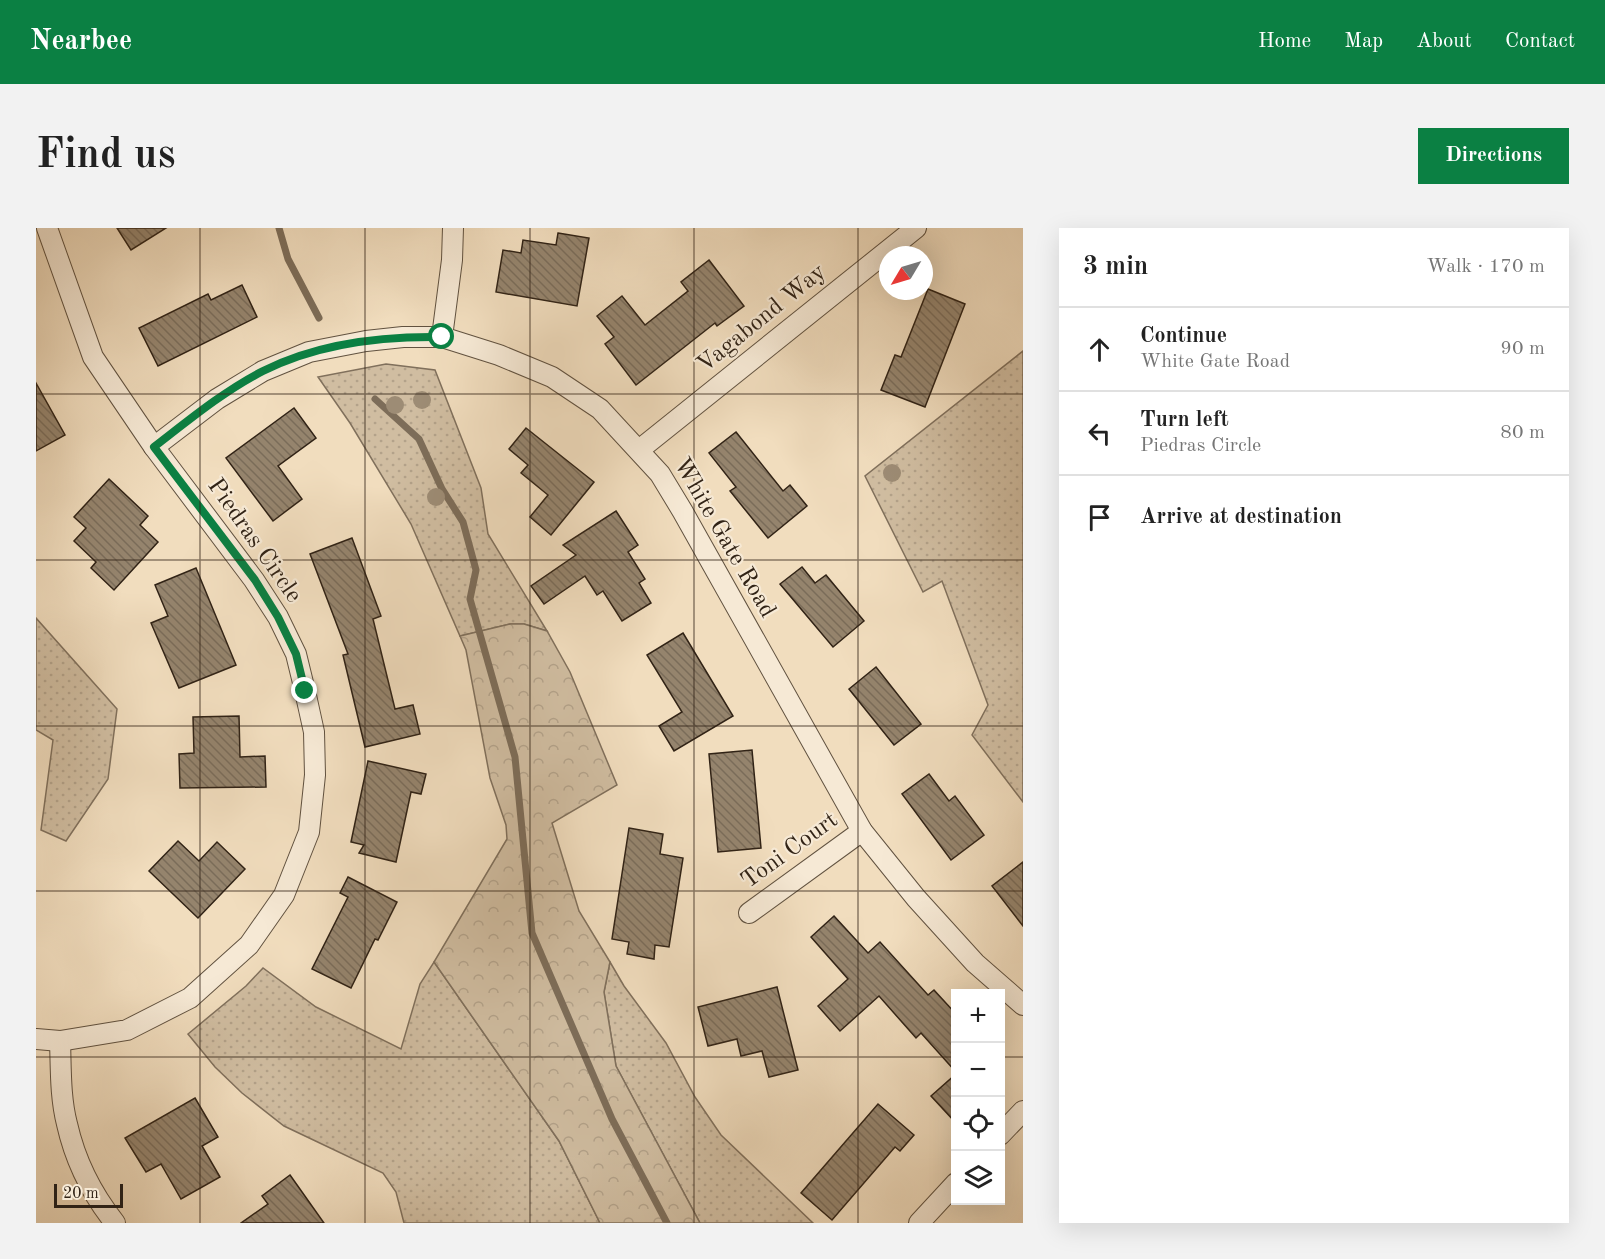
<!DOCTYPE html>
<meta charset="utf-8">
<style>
:root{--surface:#fff;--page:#f2f2f2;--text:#222;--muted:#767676;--line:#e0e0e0;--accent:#0b8043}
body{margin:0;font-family:"Old Standard TT",serif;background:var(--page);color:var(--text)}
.controls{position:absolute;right:18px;bottom:18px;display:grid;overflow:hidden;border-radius:0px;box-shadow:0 6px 24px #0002}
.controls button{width:54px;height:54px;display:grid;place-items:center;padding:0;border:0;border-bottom:2px solid var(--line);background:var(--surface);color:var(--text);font:30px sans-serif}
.compass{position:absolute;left:843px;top:18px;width:54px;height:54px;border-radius:50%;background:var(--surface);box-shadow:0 6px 24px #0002;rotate:232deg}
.scale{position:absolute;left:18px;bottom:15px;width:69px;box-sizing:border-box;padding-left:6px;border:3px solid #312316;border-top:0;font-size:16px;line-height:21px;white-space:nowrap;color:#312316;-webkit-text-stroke:4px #f6e9d5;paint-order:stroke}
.stop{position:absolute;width:18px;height:18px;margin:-14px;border:4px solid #0b8043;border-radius:50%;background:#fff}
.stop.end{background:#0b8043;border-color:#fff;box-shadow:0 2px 6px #0008}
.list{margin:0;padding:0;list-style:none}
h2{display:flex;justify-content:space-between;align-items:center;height:78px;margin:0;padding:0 24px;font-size:26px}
h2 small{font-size:20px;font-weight:400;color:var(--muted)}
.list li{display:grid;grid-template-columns:39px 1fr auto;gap:18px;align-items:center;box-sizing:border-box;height:84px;padding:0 24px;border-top:2px solid var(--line)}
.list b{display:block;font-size:22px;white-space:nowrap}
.list p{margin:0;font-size:20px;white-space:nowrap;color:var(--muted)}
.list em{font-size:20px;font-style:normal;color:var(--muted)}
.icon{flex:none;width:33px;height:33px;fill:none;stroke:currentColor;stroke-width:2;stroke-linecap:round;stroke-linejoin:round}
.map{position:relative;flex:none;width:987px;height:995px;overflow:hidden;border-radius:0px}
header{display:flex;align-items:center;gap:36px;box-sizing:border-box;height:84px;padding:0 30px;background:var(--accent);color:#fff}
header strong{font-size:28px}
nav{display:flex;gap:33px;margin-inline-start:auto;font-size:21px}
.intro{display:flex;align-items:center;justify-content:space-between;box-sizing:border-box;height:144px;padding:0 36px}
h1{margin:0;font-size:42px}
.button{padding:15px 27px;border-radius:0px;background:var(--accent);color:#fff;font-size:21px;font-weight:700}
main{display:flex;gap:36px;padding:0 36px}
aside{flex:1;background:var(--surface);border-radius:0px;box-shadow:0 6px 24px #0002}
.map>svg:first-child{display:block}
.grass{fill:url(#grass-dots);stroke:#80705c;stroke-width:1.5}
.forest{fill:url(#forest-crowns);stroke:#80705c;stroke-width:1.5}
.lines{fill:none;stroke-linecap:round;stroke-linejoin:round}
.stream{stroke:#7d6d59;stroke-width:7}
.building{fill:url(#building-back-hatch);stroke:#312316;stroke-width:1.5}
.street-casing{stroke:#615240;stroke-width:22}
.street{stroke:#f6e9d5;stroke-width:20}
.tree{fill:#9d8c75}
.route{stroke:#0b8043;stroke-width:8}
.grid{fill:none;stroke:#312316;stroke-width:1.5;stroke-opacity:0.55}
.labels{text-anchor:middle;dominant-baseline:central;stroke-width:4.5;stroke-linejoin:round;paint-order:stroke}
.street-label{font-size:24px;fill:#312316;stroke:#f6e9d5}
</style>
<header>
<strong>Nearbee</strong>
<nav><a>Home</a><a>Map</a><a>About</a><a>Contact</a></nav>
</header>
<div class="intro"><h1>Find us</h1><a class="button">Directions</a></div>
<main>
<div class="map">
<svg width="987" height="995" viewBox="0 0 987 995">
<defs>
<pattern id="grass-dots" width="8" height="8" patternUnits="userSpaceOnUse" patternTransform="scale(1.5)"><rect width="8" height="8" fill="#d0bda1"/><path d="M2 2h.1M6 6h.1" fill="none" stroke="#b3a28a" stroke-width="1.8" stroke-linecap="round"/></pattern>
<pattern id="forest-crowns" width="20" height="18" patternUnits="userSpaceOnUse" patternTransform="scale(1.5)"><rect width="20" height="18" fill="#d0bda1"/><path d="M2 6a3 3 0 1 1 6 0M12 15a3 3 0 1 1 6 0" fill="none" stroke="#b3a28a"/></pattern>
<pattern id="building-back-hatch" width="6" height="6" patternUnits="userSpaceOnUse" patternTransform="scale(1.5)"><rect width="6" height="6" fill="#95846d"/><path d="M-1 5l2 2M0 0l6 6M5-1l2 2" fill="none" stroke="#7a6c59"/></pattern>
</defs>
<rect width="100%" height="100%" fill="#f1ddbe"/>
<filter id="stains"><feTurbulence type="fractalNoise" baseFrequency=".00333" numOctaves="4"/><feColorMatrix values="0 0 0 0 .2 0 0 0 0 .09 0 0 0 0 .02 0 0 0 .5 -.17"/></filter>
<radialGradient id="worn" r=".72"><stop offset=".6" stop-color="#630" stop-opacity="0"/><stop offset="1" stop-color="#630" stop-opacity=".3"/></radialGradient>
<!-- grass -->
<g class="grass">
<polygon points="987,123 987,574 936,507 952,477 906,353 887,364 829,248"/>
<polygon points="350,136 399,142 445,260 452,306 511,403 488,396 474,396 424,408 375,296 314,195 282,149"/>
<polygon points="0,390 81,481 72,551 30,613 5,602 17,512 0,502"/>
<polygon points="398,734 523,913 564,995 368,995 360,964 347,945 248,898 206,865 179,839 152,806 210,758 227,740 280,779 365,821 384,756"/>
<polygon points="574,734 588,758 630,815 659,869 685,907 777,995 664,995 580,838 568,764"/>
</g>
<!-- forest -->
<polygon class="forest" points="474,396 488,396 511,403 534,444 581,557 516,595 543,683 574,734 568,764 580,838 664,995 564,995 523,913 398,734 471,611 470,597 454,550 430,422 424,408"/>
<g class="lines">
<!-- stream -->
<g class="stream">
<polyline points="243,0 252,31 283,90"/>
<polyline points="339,171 383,211 406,261 427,294 440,342 434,371 479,529 496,705 576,891 631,995"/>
</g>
</g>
<!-- building -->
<g class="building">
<polygon points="81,0 130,0 95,22"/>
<polygon points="522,5 553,10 541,78 460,64 467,22 485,25 487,12 520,17"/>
<polygon points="673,32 708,78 681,98 679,95 600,157 569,116 578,109 561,88 586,68 609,97 652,63 645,54"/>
<polygon points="206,57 221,89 122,138 103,100 172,66 175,72"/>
<polygon points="892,61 929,76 889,179 845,162 859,127 865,129"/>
<polygon points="0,155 29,207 0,223"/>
<polygon points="258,180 280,210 242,238 266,271 237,293 190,230"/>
<polygon points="490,200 558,254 515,307 494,289 512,267 485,245 492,237 473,221"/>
<polygon points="700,204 747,263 754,257 771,278 732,310 694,263 700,259 673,225"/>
<polygon points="73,251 112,288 104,297 122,314 78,362 55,340 60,334 38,313 50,300 38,289"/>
<polygon points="580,283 602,317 592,324 609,351 603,355 615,375 586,393 567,363 561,367 549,348 508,376 495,358 540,327 527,317"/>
<polygon points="316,310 345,388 337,391 359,481 377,477 384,506 329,519 307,427 312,426 274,326"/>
<polygon points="766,339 779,355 790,347 828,393 797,419 744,356"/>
<polygon points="160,340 200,437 143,460 115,395 132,388 119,357"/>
<polygon points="647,405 697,488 638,523 623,498 646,484 611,427"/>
<polygon points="840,439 885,496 858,517 813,461"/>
<polygon points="203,488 204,529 229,528 230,559 144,560 143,526 158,525 157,489"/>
<polygon points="716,522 725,620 682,624 673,526"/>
<polygon points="332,533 390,546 385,566 375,564 360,634 323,625 328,617 315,614"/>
<polygon points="893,546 913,573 919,568 948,607 915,632 866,566"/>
<polygon points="593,600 627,606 624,626 647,630 633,719 619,717 618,731 591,726 593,714 576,711"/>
<polygon points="142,613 163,633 181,614 209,641 162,690 113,643"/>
<polygon points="987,634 987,698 956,658"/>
<polygon points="312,649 361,674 342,712 339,711 315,760 276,741 312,669 304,665"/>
<polygon points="798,688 832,725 844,714 892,767 898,762 920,786 920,844 885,805 880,810 843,768 804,803 782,778 812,751 775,709"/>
<polygon points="741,759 762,842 733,849 726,823 705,828 701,811 672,818 662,779"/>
<polygon points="920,846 920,895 895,868"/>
<polygon points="159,870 182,909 166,918 184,949 145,971 125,936 110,944 89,910"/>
<polygon points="842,876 878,907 864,923 859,919 796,992 765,965"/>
<polygon points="254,947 288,995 205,995 232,976 226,968"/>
</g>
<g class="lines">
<defs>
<g id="street">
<polyline points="406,109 416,32 417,0"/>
<polyline points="118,219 181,171 227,143 273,124 330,113 367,109 406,109 463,127 516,149 564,181 624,246 647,284 826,603 880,670 939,735 987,777"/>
<polyline points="603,222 880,0"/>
<polyline points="713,685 826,603"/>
<polyline points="0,811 24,813 91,802 154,770 213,717 248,667 273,604 279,547 278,504 269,463 260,426 242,389 218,352 118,219 57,129 11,0"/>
<path d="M24,813c1,27 0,56 7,83 8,36 25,70 48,99"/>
<polyline points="964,907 987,883"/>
<polyline points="883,995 920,955"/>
</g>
</defs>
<!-- street casing -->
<use href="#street" class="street-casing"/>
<!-- street -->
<use href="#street" class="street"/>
</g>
<!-- trees -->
<g class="tree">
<circle cx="386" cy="172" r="9"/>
<circle cx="359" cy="177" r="9"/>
<circle cx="856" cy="245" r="9"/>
<circle cx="400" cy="269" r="9"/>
</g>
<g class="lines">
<!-- route -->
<path class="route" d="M269,463l-9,-37 -18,-37 -23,-37 -101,-133c35,-27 70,-56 109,-76 55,-28 118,-35 179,-34"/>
</g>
<!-- grid -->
<path class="grid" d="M164,0v995M329,0v995M494,0v995M658,0v995M822,0v995M0,166h987M0,332h987M0,498h987M0,663h987M0,829h920M964,829h23"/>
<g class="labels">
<!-- street labels -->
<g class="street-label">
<text transform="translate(726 91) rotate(-39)">Vagabond Way</text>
<text transform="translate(688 310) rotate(60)">White Gate Road</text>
<text transform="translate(218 313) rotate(55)">Piedras Circle</text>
<text transform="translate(754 623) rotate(-36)">Toni Court</text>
</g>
</g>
<rect width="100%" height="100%" filter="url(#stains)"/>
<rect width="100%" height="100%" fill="url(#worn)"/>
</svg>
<div class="controls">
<button>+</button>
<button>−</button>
<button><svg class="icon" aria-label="locate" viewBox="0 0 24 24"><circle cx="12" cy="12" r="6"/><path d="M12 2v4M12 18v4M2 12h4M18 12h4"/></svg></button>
<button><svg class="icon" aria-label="layers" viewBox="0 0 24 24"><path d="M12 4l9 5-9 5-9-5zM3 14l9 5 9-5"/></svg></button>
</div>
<svg class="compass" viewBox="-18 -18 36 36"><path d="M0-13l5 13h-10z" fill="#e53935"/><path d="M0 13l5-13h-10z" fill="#767676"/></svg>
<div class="scale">20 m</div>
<div class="stop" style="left:406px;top:109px"></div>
<div class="stop end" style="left:269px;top:463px"></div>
</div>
<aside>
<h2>3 min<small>Walk · 170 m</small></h2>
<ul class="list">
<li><svg class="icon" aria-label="ahead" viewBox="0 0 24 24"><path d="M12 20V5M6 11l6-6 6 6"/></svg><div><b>Continue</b><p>White Gate Road</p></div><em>90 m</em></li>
<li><svg class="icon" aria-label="left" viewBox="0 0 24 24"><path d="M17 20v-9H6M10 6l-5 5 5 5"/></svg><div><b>Turn left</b><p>Piedras Circle</p></div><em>80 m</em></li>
<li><svg class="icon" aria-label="arrive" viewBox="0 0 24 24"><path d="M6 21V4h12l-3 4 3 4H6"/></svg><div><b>Arrive at destination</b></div></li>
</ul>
</aside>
</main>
